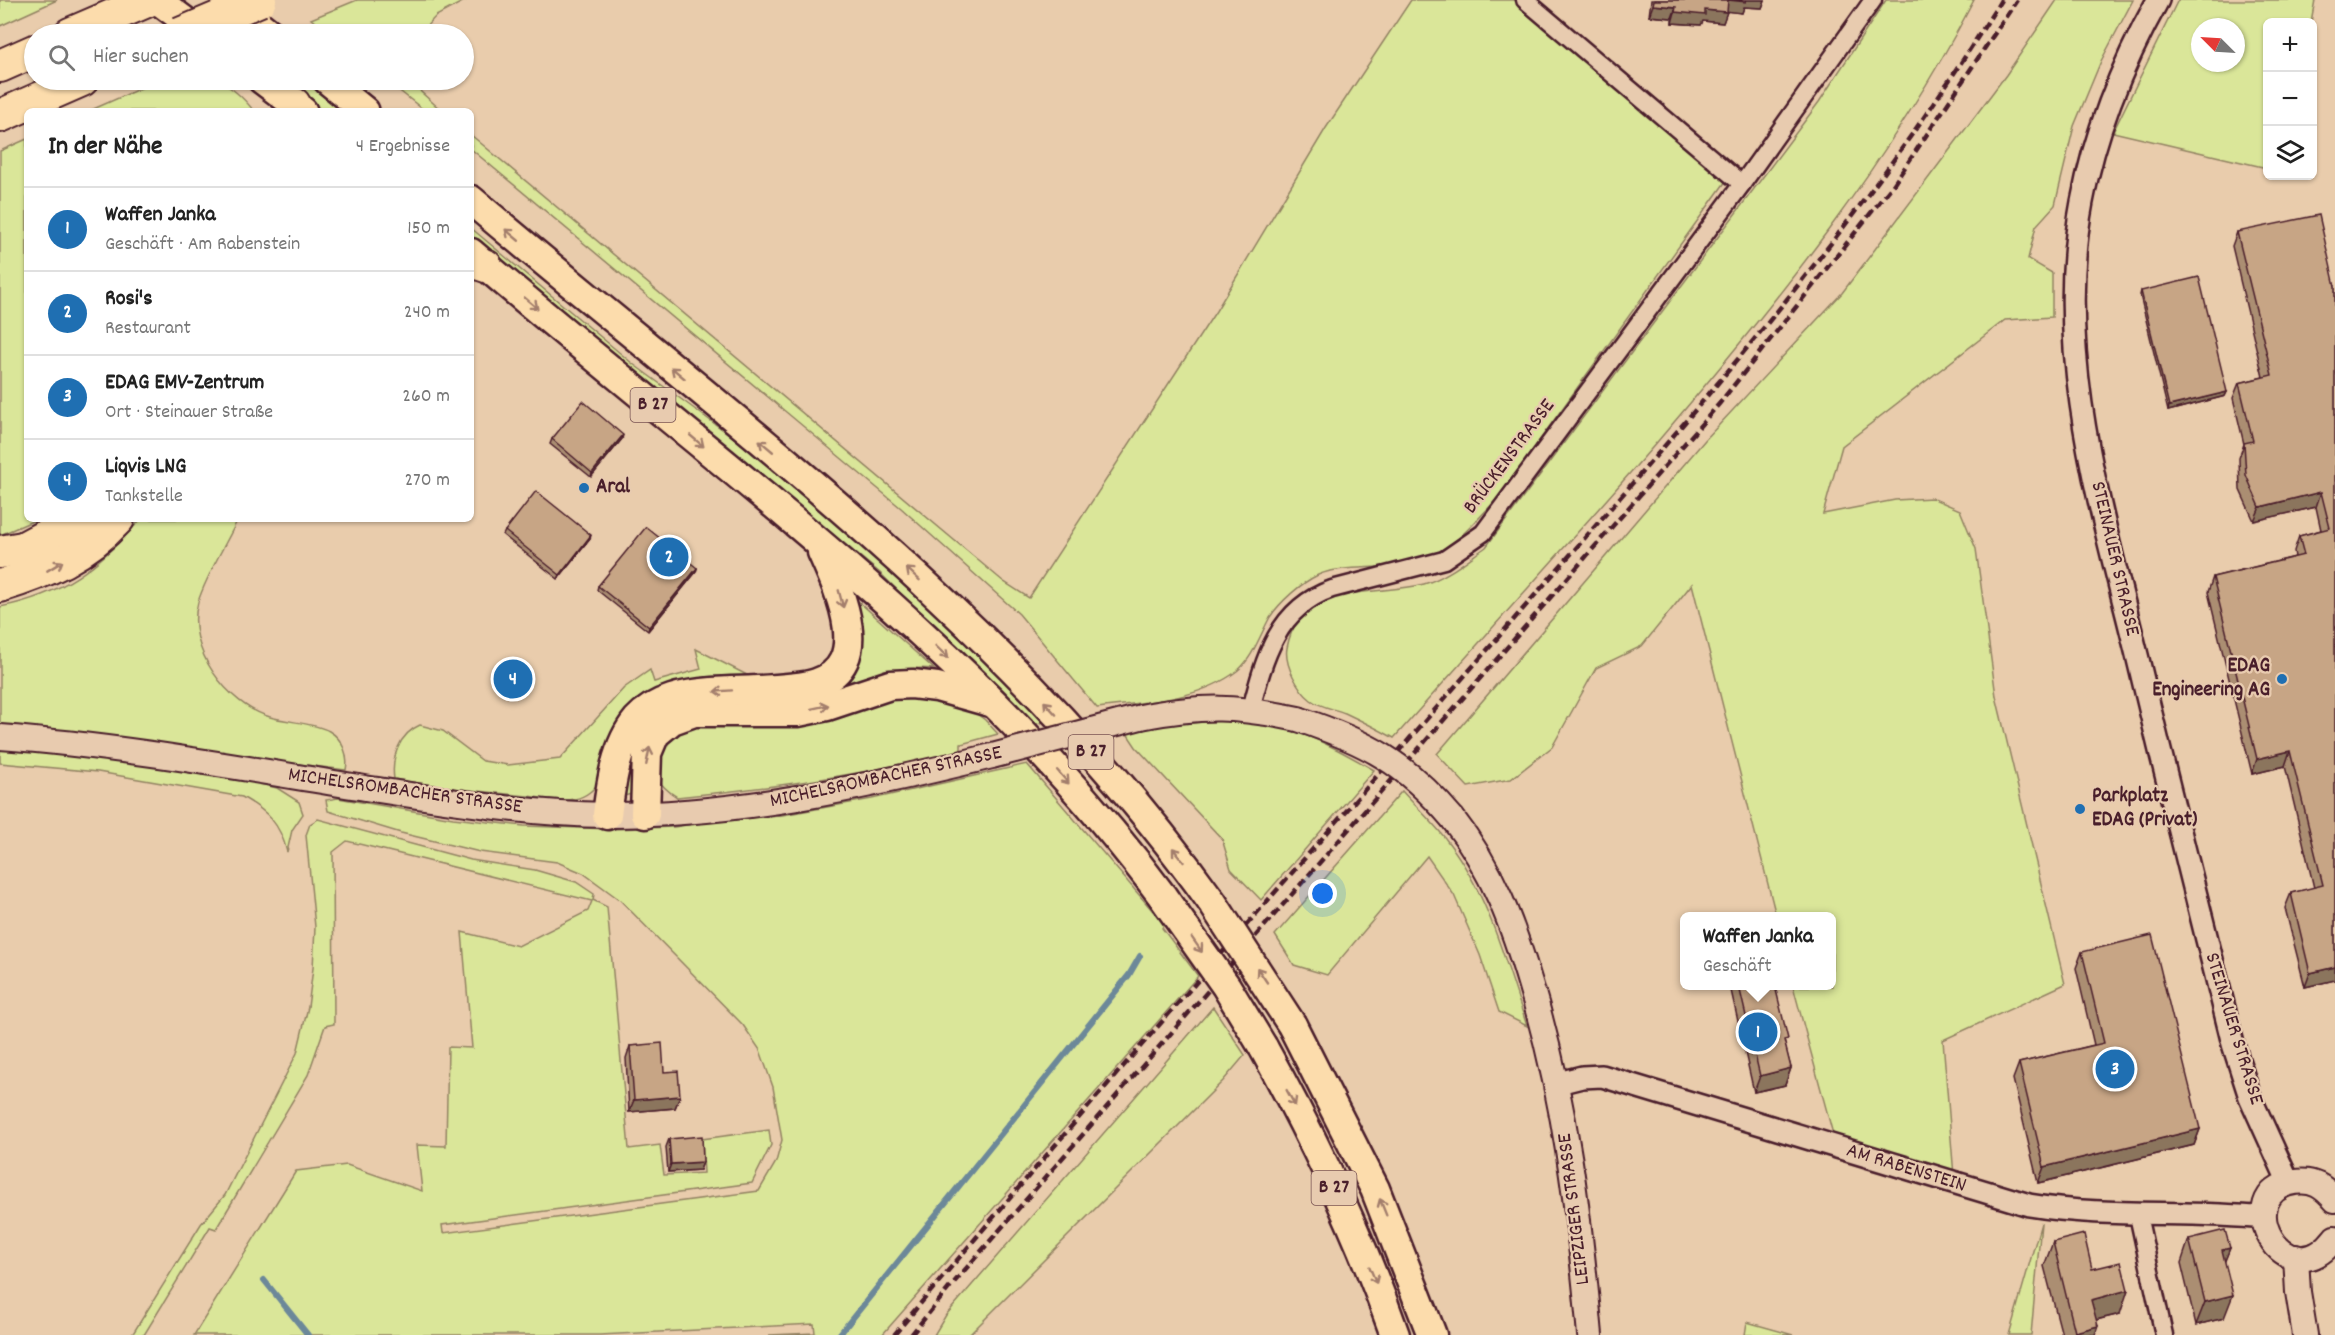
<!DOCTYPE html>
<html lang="de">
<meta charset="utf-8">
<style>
:root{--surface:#fff;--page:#f2f2f2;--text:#222;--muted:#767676;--line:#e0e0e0;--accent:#1f6fb2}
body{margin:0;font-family:Dekko,sans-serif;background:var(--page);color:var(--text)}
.controls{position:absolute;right:18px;top:18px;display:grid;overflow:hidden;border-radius:9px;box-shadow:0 2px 4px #0004}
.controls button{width:54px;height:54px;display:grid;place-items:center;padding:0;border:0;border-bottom:2px solid var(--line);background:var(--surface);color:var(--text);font:30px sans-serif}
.compass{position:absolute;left:2191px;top:18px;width:54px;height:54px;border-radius:50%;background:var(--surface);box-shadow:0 2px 4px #0004;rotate:294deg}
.you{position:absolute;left:1323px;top:894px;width:21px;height:21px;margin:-15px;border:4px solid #fff;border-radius:50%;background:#1a73e8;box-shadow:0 0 0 9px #1a73e833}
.badge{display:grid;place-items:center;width:39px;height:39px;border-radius:50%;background:var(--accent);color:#fff;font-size:20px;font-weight:700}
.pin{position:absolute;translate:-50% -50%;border:3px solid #fff;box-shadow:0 2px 6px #0006}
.popup{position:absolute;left:1680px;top:912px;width:156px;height:78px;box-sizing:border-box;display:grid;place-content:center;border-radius:9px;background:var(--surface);filter:drop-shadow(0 2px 4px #0005);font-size:20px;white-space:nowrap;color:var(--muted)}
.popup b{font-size:22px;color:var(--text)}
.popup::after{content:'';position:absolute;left:50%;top:100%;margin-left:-12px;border:12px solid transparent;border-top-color:var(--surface)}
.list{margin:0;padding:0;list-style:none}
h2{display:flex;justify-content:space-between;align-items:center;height:78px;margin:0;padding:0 24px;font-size:26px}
h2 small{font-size:20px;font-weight:400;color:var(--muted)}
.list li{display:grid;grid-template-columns:39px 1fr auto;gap:18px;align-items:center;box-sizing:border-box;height:84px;padding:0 24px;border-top:2px solid var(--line)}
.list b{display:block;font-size:22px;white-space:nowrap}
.list p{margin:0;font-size:20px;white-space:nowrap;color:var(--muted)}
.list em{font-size:20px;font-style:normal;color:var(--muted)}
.icon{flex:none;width:33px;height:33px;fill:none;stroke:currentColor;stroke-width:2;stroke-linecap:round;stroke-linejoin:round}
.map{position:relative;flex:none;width:2335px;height:1335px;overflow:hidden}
.search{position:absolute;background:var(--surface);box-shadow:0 2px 4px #0004;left:24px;top:24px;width:450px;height:66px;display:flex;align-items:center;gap:15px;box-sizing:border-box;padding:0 21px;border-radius:33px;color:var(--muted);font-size:22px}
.panel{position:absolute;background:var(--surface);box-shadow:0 2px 4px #0004;left:24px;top:108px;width:450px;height:414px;border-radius:9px}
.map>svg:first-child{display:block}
.green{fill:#dae699;stroke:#928262;stroke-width:1.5;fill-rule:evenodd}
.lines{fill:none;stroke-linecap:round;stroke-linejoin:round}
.stream{stroke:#6c8899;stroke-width:6}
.minor-casing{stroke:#4a1f2b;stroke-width:21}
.tertiary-casing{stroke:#4a1f2b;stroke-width:26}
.secondary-casing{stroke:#4a1f2b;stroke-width:28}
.primary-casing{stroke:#4a1f2b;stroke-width:32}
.trunk-casing{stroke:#4a1f2b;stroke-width:33}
.motorway-casing{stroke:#4a1f2b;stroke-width:36}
.minor{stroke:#e8cbaf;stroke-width:16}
.tertiary{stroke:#e8cbaf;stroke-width:21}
.secondary{stroke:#e8cbaf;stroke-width:24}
.primary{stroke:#fcdcac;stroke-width:27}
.trunk{stroke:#fcdcac;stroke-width:28}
.motorway{stroke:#fcdcac;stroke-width:32}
.rail{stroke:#4a1f2b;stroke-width:4.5;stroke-dasharray:9 4.5;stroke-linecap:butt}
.secondary-bridge-casing{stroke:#4a1f2b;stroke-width:28;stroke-linecap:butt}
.trunk-bridge-casing{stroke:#4a1f2b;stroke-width:33;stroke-linecap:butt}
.motorway-bridge-casing{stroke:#4a1f2b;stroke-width:36;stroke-linecap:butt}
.secondary-bridge{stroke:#e8cbaf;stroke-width:24}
.trunk-bridge{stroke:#fcdcac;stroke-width:28}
.motorway-bridge{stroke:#fcdcac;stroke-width:32}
.wall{fill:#ab8e72;stroke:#4a1f2b;stroke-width:1.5}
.shaded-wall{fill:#8b745d;stroke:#4a1f2b;stroke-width:1.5}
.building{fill:#c7a585;stroke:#4a1f2b;stroke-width:1.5}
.oneway{stroke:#a37e6c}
.poi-dot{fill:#1f6fb2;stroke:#e8cbaf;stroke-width:2}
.labels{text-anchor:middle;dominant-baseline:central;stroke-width:4.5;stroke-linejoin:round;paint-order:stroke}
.shield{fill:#e8cbaf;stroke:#795353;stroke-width:1.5}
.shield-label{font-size:20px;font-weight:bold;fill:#4a1f2b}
.street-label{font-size:21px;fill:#4a1f2b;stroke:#e8cbaf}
.poi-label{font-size:21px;font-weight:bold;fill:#4a1f2b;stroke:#e8cbaf;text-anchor:start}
</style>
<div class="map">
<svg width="2335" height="1335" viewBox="0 0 2335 1335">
<rect width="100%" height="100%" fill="#e9ccac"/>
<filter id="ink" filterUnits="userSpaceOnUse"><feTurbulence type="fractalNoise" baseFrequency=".0167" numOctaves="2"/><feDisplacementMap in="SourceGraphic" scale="12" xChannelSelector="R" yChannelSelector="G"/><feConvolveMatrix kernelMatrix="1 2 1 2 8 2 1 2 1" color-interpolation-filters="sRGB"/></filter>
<g filter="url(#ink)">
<!-- green -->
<g class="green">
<polygon points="0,0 57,0 0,26"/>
<polygon points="357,0 466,0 436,16 419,34 330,34 311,19"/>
<path d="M1411,0h104l211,181 -228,317c-44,46 -54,63 -122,69 -17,1 -42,1 -58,8 -17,8 -38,27 -48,42 -10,18 -17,41 -33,54 -39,30 -94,31 -140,37l-78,-94 -118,-106 -430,-359v-14l533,447 25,16 187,-287 110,-183z"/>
<path d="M1886,0h88c-85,163 -197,302 -316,441 -87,100 -176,198 -264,297 -16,-9 -32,-17 -49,-25 -10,-4 -25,-6 -34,-13 -13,-10 -27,-36 -24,-52 12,-68 88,-51 137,-64 22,-6 43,-24 62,-37l333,-445z"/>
<polygon points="2057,0 2133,0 2101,61 2074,126 2055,205 2036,226 2028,259 2052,273 2052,317 2005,320 1842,446 1823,514 1895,500 1932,498 1960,510 1976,549 1996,696 2065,984 1943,1040 1954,1176 1834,1138 1793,986 1832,986 1832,916 1776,916 1692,584 1642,646 1596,668 1552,747 1511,779 1468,787 1437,754 1705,440 1842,293 2006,75"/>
<path d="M2178,0h137l-4,22h-43l-1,146 -154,-36zM2200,27h36v36h-36z"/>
<path d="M159,80l4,2 5,-2c45,0 56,-6 86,31h-165z"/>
<polygon points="282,80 308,80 348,111 322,111"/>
<polygon points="386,80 415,80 421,92 442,111 425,111"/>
<polygon points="27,139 27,519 37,519 0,535 0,151"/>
<polygon points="471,228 633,364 756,454 907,583 1047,721 1034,725 880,573 471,237"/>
<path d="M141,519h97c-12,25 -32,57 -40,83 -13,47 30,103 72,115 17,5 45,6 59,14 14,8 20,25 17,39l-346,-43v-120c63,-12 99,-41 141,-88z"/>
<path d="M848,592l86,77c-19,-2 -40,1 -58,8 -14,5 -27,15 -42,19 -55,15 -160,-14 -192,45 -10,17 -6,35 -10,53l-8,2c-9,-11 -1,-31 4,-43 8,-18 18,-36 36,-45 73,-35 241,31 184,-116z"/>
<path d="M696,649l53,27v3l-146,99c-8,10 -16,19 -29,21 -14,3 -32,-1 -46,-3 -46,-4 -90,-9 -134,-17 -3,-21 5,-45 26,-54l23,6 40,30 25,4 52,-6 64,-71 26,-18 4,12 47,-13z"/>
<path d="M878,694l80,6 27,20 13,14 -37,10v7c-94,23 -188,37 -284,46 -22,-14 -22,-22 -22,-46l30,-26z"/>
<path d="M1218,721c12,0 26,-1 38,1 42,5 82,27 118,48l-113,130 -30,-31 -9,-30 -86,-92 -10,-15 40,-7z"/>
<path d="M0,749l120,11 136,23 21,5 22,14 4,12 -11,16 -5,22c-7,-29 -20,-41 -45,-55l-144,-25 -98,-9z"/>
<polygon points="1027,764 1164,924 1162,928 1198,976 882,1335 769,1335 815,1333 814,1324 600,1335 194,1335 296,1171 347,1165 422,1191 417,1145 446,1146 448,1047 472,1048 462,932 518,946 588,911 592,901 347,841 333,852 334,1024 325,1026 308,1075 216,1229 210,1227 144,1335 132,1335 201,1224 225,1195 297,1053 308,1007 313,968 315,927 306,835 310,824 318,819 471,860 535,870 576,882 594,894 593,900 607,907 629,1149 660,1145 664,1175 704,1173 702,1139 769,1130 771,1145 752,1183 442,1225 443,1233 759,1191 776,1162 782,1140 773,1087 760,1050 743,1025 620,900 583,873 557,862 480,852 401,833 328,811 326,800 338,798 453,818 524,826 612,829 674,827 737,817 771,817 872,799"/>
<path d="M1402,791c15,17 33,33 46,51 41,53 58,122 79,184l-28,-14 -19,-57 -26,-60 -27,-39 -100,119 -33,-10 -19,-30z"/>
<polygon points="1213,1007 1245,1055 1223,1081 969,1335 934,1335 946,1315"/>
<polygon points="2041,1223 2031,1335 2009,1335"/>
<polygon points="1747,1322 1793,1335 1745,1335"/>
</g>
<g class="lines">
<!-- stream -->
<g class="stream">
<polyline points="264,1280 308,1335"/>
<polyline points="839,1335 1129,975 1140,956"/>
</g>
<defs>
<g id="minor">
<polyline points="1525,0 1742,184"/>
<path d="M1251,709c13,-50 26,-101 81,-120l112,-29 39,-27 259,-349 131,-184"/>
<polyline points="2138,1215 2164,1335"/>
</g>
<g id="tertiary">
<path d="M2158,0c-35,63 -63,131 -76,202 -29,152 19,306 55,453 31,130 63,260 96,389l17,53 39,86"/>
<path d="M1558,1083l24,-6 20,-1 427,129c78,13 156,5 234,13"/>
</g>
<g id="secondary">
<path d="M1141,717c63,-12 94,-11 157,2"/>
<path d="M0,737c121,9 240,31 359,50 83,13 166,27 250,28 131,0 257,-28 383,-59"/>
<path d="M1453,819c40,51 60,106 78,167 35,117 48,228 59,349"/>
<path d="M2335,1200c-11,-13 -22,-21 -40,-18 -68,10 -10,121 40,56"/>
<polyline points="2296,1257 2298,1292 2305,1335"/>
</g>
<g id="primary">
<polyline points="157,0 203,34"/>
<polyline points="228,0 271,34"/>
<polyline points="262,80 303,111"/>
<polyline points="327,80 365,111"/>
</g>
<g id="trunk">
<path d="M471,200c258,219 542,423 741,702"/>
<path d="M471,253c238,206 503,389 692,644"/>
<polyline points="645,814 647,753 655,734 672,720 694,712 798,712 827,706 890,685 912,684 937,687 990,702"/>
<path d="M607,815c4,-32 9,-70 30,-95 19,-21 49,-26 75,-28 26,-2 83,-1 105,-9 57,-20 22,-93 5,-131"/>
<polyline points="1292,1025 1375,1189 1432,1335"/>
<path d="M1263,1047c51,92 97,188 132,288"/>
</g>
<g id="motorway">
<polyline points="70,34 149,0"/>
<polyline points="0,66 34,51"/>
<polyline points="294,104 296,111"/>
<polyline points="0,116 82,80"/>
<polyline points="471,261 486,266"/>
<polyline points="0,552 23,548 77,519"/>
<path d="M0,586c45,-14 85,-31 118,-67"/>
</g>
</defs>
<!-- minor casing -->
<use href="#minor" class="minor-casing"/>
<!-- tertiary casing -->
<use href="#tertiary" class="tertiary-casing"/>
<!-- secondary casing -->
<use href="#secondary" class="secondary-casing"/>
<!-- primary casing -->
<use href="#primary" class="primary-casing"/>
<!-- trunk casing -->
<use href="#trunk" class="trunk-casing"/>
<!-- motorway casing -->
<use href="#motorway" class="motorway-casing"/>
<!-- minor -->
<use href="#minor" class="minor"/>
<!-- tertiary -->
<use href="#tertiary" class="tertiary"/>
<!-- secondary -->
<use href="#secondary" class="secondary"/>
<!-- primary -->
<use href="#primary" class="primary"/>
<!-- trunk -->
<use href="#trunk" class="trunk"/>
<!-- motorway -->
<use href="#motorway" class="motorway"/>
<!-- rail -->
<g class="rail">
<path d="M894,1335c205,-245 418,-484 628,-725 170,-195 343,-389 479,-610"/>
<polyline points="911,1335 950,1287 1719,404 1893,185 2017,0"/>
</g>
<defs>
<g id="secondary-bridge">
<path d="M1298,719c69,23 107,43 155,100"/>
<polyline points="992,756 1141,717"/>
</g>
<g id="trunk-bridge">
<polyline points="1163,897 1226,986 1263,1047"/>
<polyline points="1212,902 1292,1025"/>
</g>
<polyline id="motorway-bridge" points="180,34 260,0"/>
</defs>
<!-- secondary-bridge casing -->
<use href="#secondary-bridge" class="secondary-bridge-casing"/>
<!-- trunk-bridge casing -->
<use href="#trunk-bridge" class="trunk-bridge-casing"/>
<!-- motorway-bridge casing -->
<use href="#motorway-bridge" class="motorway-bridge-casing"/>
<!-- secondary-bridge -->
<use href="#secondary-bridge" class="secondary-bridge"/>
<!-- trunk-bridge -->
<use href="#trunk-bridge" class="trunk-bridge"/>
<!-- motorway-bridge -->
<use href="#motorway-bridge" class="motorway-bridge"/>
</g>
<!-- wall -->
<g class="wall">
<polygon points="1651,0 1765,0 1762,8 1744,7 1742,13 1727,11 1723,23 1703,21 1701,25 1672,23 1672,18 1649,16"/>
<polygon points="2237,232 2335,286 2335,980 2305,987 2285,908 2291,893 2314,888 2285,766 2252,774 2208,592 2213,577 2295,557 2294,551 2299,536 2321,530 2316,507 2254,521 2240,490 2239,458 2244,444 2233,398 2239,383 2263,377 2232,246"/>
<polygon points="2141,291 2227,392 2225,396 2168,411 2140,295"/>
<polygon points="552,439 622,439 591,477 550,444"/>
<polygon points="505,531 590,539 558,579 503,535"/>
<polygon points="697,568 696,572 648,631 597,590 598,586"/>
<polygon points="2082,952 2200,1129 2194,1145 2038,1183 2013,1079 2019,1063 2094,1045 2076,968"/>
<polygon points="1730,986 1775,986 1785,1046 1791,1068 1785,1085 1754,1092"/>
<polygon points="630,1046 664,1072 680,1096 675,1108 629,1112 626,1058"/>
<polygon points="669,1139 703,1162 700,1170 668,1172 666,1147"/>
<polygon points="2189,1239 2230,1248 2224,1262 2224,1318 2196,1325 2181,1263"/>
<polygon points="2053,1242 2120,1314 2096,1320 2095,1335 2062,1335 2044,1266"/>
</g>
<!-- shaded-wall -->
<g class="shaded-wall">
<polygon points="1728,0 1765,0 1762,8 1744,7 1742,13 1724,11"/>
<polygon points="1653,5 1676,7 1672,18 1649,16"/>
<polygon points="1705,10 1727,12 1723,23 1703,21 1701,25 1672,23 1675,12"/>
<polygon points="2227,392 2225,396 2168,411 2169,406"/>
<polygon points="623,435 622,439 591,477 592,473"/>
<polygon points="2321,492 2316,507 2254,521 2260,507"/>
<polygon points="591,535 590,539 558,579 560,575"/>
<polygon points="697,568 696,572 648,631 649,627"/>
<polygon points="2290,751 2285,766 2252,774 2257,759"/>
<polygon points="2335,967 2335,980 2305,987 2310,973"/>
<polygon points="1791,1068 1785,1085 1754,1092 1760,1076"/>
<polygon points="680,1096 675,1108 629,1112 634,1100"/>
<polygon points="2200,1129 2194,1145 2038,1183 2044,1167"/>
<polygon points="703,1162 700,1170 668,1172 671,1164"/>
<polygon points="2230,1248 2221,1271 2222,1250"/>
<polygon points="2128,1290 2120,1314 2083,1323 2091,1300"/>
<polygon points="2233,1295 2224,1318 2196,1325 2205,1302"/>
<polygon points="2098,1326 2095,1335 2074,1335 2075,1332"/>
</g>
<!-- building -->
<g class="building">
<polygon points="1654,0 1746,0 1746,2 1728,0 1727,12 1705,10 1705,15 1675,12 1676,7 1653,5"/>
<polygon points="2319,215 2335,286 2335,967 2310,973 2291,893 2323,885 2290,751 2257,759 2213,577 2304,555 2299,536 2330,528 2321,492 2260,507 2246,475 2244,443 2253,441 2239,383 2272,375 2237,232"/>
<polygon points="2199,277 2227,392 2169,406 2141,291"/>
<polygon points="583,401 623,435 592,473 552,439"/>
<polygon points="536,491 591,535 560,575 505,531"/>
<polygon points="646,527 697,568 649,627 598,586"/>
<polygon points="2152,935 2200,1129 2044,1167 2019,1063 2104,1043 2082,952"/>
<polygon points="1739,986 1775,986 1788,1039 1784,1040 1791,1068 1760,1076"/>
<polygon points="662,1043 664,1072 678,1071 680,1096 634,1100 630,1046"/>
<polygon points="702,1136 703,1162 671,1164 669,1139"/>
<polygon points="2225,1230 2230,1248 2222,1250 2233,1295 2205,1302 2189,1239"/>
<polygon points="2084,1234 2092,1269 2121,1262 2128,1290 2091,1300 2098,1326 2075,1332 2053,1242"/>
</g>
<!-- one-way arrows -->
<defs><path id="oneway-shaft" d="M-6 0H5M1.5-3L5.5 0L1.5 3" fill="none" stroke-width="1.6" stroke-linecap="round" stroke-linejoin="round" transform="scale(1.5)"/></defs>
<g class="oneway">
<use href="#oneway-shaft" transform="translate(512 235) rotate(-140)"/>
<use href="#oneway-shaft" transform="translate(531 303) rotate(40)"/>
<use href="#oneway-shaft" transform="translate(678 373) rotate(-140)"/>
<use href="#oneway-shaft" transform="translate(697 441) rotate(40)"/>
<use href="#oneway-shaft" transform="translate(766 446) rotate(-140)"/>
<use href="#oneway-shaft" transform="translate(55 566) rotate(-31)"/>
<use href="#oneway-shaft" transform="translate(913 574) rotate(-137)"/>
<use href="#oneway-shaft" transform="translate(841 599) rotate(75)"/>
<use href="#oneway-shaft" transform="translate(942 652) rotate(44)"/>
<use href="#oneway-shaft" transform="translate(723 691) rotate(176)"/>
<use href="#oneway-shaft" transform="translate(820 707) rotate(-12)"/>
<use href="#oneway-shaft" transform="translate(1050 708) rotate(-133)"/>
<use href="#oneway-shaft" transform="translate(648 756) rotate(-79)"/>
<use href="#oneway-shaft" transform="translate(1063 777) rotate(49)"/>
<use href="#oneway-shaft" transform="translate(1178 855) rotate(-128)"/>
<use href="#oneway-shaft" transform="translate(1197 945) rotate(55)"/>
<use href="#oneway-shaft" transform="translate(1262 975) rotate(-124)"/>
<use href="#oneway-shaft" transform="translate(1291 1098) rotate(61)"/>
<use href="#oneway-shaft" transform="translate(1383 1207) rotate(-112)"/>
<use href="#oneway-shaft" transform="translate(1373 1275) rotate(67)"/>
</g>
</g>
<!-- markers -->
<g class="poi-dot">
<circle cx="584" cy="488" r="6"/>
<circle cx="2282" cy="679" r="6"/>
<circle cx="2080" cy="809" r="6"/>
</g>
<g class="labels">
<!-- shield labels -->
<g class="shield">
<rect x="630.5" y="388" width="45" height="34" rx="4.5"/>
<rect x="1068.5" y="735" width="45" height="34" rx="4.5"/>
<rect x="1311.5" y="1171" width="45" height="34" rx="4.5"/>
</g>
<g class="shield-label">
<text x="653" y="405">B 27</text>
<text x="1091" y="752">B 27</text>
<text x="1334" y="1188">B 27</text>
</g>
<!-- street labels -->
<g class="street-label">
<text transform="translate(1510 457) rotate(-53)">BRÜCKENSTRASSE</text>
<text transform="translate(2114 559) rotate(77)">STEINAUER STRASSE</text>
<text transform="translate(886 778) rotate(-12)">MICHELSROMBACHER STRASSE</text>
<text transform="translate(405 792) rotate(8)">MICHELSROMBACHER STRASSE</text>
<text transform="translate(2233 1029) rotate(73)">STEINAUER STRASSE</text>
<text transform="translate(1906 1169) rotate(17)">AM RABENSTEIN</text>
<text transform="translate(1575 1209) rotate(-97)">LEIPZIGER STRASSE</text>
</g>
<!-- poi labels -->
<g class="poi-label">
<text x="596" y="488">Aral</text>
<text x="2270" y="667" text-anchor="end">EDAG<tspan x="2270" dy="24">Engineering AG</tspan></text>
<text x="2092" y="797">Parkplatz<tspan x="2092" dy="24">EDAG (Privat)</tspan></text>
</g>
</g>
</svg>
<div class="controls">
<button>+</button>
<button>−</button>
<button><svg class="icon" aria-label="layers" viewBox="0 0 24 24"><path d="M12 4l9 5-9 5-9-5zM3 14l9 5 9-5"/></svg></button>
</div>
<svg class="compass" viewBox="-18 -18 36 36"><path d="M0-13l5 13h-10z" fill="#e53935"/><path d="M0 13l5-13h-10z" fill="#767676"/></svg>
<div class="you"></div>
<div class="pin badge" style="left:1758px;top:1032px">1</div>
<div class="popup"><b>Waffen Janka</b>Geschäft</div>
<div class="pin badge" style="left:669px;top:557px">2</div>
<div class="pin badge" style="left:2115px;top:1069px">3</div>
<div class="pin badge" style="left:513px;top:679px">4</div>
<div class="search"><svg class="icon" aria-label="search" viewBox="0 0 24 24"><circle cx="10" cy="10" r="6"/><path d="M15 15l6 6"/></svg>Hier suchen</div>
<section class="panel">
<h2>In der Nähe<small>4 Ergebnisse</small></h2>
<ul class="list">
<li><span class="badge">1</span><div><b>Waffen Janka</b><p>Geschäft · Am Rabenstein</p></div><em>150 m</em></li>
<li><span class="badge">2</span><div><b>Rosi's</b><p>Restaurant</p></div><em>240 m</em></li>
<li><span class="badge">3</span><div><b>EDAG EMV-Zentrum</b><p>Ort · Steinauer Straße</p></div><em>260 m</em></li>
<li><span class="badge">4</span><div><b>Liqvis LNG</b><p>Tankstelle</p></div><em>270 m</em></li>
</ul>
</section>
</div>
